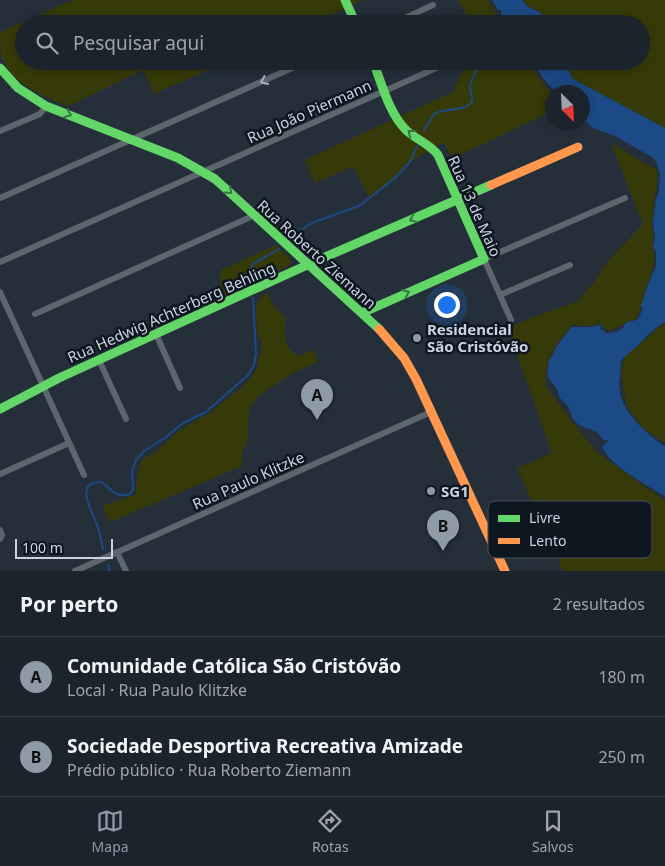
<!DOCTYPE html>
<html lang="pt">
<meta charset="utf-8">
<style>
:root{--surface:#1b232c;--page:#282f38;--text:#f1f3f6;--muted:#a0a4a9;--line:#394048;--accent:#8f9aa7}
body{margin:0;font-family:"Noto Sans",sans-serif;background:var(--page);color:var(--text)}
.compass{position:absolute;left:545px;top:85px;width:45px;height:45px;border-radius:50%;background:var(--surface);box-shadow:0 2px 12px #0003;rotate:156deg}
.scale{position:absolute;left:15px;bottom:12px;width:98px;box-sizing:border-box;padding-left:5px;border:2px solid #c9d4e2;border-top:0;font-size:14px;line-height:18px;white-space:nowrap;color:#c9d4e2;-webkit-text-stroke:4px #0e161f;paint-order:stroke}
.you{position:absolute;left:446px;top:304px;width:18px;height:18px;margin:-12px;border:4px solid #fff;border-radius:50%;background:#1a73e8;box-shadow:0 0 0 8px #1a73e833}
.badge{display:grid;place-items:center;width:32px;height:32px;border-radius:50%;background:var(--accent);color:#111;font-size:16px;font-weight:700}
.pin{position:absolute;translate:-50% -41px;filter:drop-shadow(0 1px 2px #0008)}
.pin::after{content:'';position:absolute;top:26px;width:18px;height:15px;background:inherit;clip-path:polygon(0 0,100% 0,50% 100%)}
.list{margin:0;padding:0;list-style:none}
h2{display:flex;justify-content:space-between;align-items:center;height:65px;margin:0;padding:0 20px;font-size:21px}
h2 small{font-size:16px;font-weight:400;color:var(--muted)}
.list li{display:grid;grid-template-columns:32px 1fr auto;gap:15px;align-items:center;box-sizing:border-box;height:80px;padding:0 20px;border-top:1px solid var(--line)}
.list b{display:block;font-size:19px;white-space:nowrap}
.list p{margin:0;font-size:16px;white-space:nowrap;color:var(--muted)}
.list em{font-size:16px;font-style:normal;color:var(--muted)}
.icon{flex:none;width:28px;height:28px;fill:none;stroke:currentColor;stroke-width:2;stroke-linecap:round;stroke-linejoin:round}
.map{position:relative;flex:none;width:665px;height:571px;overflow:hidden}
.search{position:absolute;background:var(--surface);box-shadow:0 2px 12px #0003;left:15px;right:15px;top:15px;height:55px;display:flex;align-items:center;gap:12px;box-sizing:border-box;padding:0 18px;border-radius:28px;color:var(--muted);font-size:19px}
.sheet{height:225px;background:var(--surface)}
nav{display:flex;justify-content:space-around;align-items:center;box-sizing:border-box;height:70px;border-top:1px solid var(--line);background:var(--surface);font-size:14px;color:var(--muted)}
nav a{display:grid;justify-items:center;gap:2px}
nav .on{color:var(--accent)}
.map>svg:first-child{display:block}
.green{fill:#363a08}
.water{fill:#1c4a86}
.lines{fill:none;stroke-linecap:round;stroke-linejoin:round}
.stream{stroke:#1c4a86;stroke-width:2}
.street{stroke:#5e656e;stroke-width:6}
.fast{stroke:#63d668;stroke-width:9}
.slow{stroke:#ff974d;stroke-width:9}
.oneway{stroke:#a9b3bf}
.oneway2{stroke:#387644}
.poi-dot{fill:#8f9aa7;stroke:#0e161f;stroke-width:2}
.labels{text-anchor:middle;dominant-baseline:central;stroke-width:5;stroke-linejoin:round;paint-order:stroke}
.street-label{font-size:15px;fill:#c9d4e2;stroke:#0e161f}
.poi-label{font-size:15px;font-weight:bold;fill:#c9d4e2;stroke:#0e161f;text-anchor:start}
.key{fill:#0e161f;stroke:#464f5a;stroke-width:1}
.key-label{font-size:14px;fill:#c9d4e2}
</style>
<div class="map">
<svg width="665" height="571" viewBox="0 0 665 571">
<rect width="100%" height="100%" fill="#242f3a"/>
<!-- green -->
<g class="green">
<path d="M73,0h289l-50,24h-288v37h204l-74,33 -11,-24 -75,36c-25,-9 -58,-23 -67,-51 -1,-6 -1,-16 -1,-23z"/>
<polygon points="458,0 489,0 502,24 472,24"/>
<polygon points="522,0 665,0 665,128 573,79 564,61 641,61 641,24 549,24 541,13 527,6"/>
<polygon points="467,61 528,61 552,95 552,111 454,158 443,142 410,162 395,178 369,198 353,166 315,183 305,160 453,92"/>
<polygon points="611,143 658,171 652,222 654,264 637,318 609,331 599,323 592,326 572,325 559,341 549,358 546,374 546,386 572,422 598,453 665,501 665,571 563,571 517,468 552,453 507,327 578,301 594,282 609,260 643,224"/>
<polygon points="276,245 289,258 291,263 290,265 223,297 219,285 221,270"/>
<path d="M267,292l8,15 10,10c1,18 -5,27 13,39l16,-6 4,12 -25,11 -36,24 -8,14 -2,31 -5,11v13l-132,56 -6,-11 1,-6 30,-10 4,-27 3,-8 13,-8 28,-24 25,-14 37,-29 12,-17 5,-24 -5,-13 -1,-25 3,-7z"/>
<polygon points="665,323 665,443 643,428 627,407 621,373 625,356"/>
</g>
<!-- water -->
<g class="water">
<polygon points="492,0 522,0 527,6 541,13 549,24 505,24 501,16 501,10 498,10"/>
<path d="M533,61h31l9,18 92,49v194c-11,6 -16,12 -25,21 -7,8 -15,11 -20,20 2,8 0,11 -1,19 0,3 1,8 1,11 3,19 29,44 45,53v50c-17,-10 -57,-31 -63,-50l7,-6h-6l-6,-8 -18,-7 -6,-6 -5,-13 -9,-9 -1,-6 -11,-15 2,-15 8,-15 14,-19h21l5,-2 4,1v4h4l-1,3c7,0 15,-1 20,-6 0,-1 0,-3 2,-4 6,-5 12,2 15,-11l2,-3 -2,-3 6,-19 9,-21v-14l-3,-5 2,-9 -2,-15 3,-24 3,-7 1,-17 -4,-14 -4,-4 -37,-21 -22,-8 -9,-8 -2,-28h-27l-13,-15z"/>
</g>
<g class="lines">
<!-- stream -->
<g class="stream">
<path d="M424,130l11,-17c9,-3 18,-3 27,-5 17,-5 8,-13 8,-21 1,-8 8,-19 11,-26"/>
<polyline points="291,240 299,231 314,222 359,206 395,178 410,162 417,146"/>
<polyline points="247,280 253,264 279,249"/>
<path d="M103,549c-2,-8 -3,-16 -6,-24 -5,-13 -24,-44 5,-43 9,7 15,17 28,12l3,-5 -1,-18 4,-11 8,-9 21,-13 18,-15 23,-11 42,-37 6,-10 2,-12 -3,-55"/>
<polyline points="108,565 110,571"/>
</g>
<!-- street -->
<g class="street">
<polyline points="392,24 433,5"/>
<polyline points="0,131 40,114 46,106"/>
<polyline points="0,198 308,61"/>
<polyline points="0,262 452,61"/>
<polyline points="0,292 84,475"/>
<polyline points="500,295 570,265"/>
<polyline points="35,314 255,215"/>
<polyline points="511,320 484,259 625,198"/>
<polyline points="156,334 180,388"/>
<polyline points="99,360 126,419"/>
<polyline points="0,474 69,443"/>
<polyline points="0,530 2,535 0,539"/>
<polyline points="117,552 126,571"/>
<polyline points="75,571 431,412"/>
</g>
<!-- fast -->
<g class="fast">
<polyline points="345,0 356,24"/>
<polyline points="0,68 18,88 46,106 178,158 215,179 379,329"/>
<path d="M362,313l122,-54 -46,-104c-8,-11 -21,-15 -31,-24 -18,-17 -25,-47 -34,-70"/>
<polyline points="0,409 59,378 316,261 491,185"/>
</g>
<!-- slow -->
<g class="slow">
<polyline points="491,185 578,147"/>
<polyline points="379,329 404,358 416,379 505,571"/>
</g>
</g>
<!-- one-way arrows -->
<defs><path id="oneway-chevron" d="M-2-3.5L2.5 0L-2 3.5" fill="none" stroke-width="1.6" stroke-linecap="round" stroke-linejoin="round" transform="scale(1.25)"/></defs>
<use class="oneway" href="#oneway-chevron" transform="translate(264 81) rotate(156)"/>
<g class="oneway2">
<use href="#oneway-chevron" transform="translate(68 114) rotate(22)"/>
<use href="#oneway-chevron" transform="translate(411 133) rotate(-142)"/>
<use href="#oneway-chevron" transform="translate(229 191) rotate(42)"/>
<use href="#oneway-chevron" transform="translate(413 219) rotate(156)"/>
<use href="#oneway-chevron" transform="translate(406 293) rotate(-24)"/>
</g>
<!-- markers -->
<g class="poi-dot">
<circle cx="417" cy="338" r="5"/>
<circle cx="431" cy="491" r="5"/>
</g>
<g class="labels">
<!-- street labels -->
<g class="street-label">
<text transform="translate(309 111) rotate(-24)">Rua João Piermann</text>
<text transform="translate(475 206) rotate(66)">Rua 13 de Maio</text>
<text transform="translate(317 254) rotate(42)">Rua Roberto Ziemann</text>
<text transform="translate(171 312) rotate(-24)">Rua Hedwig Achterberg Behling</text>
<text transform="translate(248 480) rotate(-24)">Rua Paulo Klitzke</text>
</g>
<!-- poi labels -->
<g class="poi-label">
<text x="427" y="329">Residencial<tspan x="427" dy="17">São Cristóvão</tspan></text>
<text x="441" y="491">SG1</text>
</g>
</g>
<!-- legend -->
<rect x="488" y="501" width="164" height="57" rx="8" class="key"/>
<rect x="498" y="515" width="22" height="7" fill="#63d668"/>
<rect x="498" y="538" width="22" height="6" fill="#ff974d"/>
<g class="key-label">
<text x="529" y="523">Livre</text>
<text x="529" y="546">Lento</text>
</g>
</svg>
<svg class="compass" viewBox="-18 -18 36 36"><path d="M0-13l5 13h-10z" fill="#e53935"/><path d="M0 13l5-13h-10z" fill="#a0a4a9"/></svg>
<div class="scale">100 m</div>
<div class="you"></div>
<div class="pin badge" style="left:317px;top:420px">A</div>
<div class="pin badge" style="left:443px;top:551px">B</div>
<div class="search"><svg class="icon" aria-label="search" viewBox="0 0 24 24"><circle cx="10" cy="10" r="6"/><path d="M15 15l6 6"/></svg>Pesquisar aqui</div>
</div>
<section class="sheet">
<h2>Por perto<small>2 resultados</small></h2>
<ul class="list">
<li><span class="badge">A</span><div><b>Comunidade Católica São Cristóvão</b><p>Local · Rua Paulo Klitzke</p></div><em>180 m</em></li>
<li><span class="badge">B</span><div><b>Sociedade Desportiva Recreativa Amizade</b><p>Prédio público · Rua Roberto Ziemann</p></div><em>250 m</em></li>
</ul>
</section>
<nav>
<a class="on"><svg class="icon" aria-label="map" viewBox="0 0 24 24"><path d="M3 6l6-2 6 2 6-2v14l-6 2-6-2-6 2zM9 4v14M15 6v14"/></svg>Mapa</a>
<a><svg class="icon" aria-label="directions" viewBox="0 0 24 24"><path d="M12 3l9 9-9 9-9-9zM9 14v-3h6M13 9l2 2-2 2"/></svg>Rotas</a>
<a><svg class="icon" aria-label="saved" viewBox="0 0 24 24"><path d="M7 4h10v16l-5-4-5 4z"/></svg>Salvos</a>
</nav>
